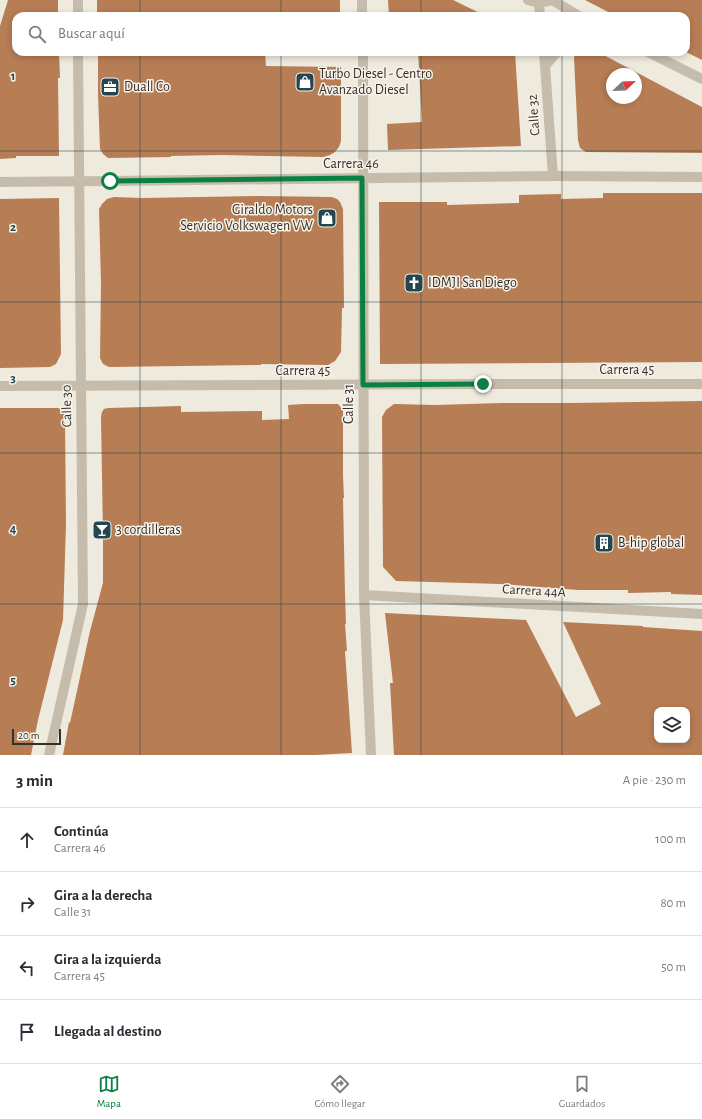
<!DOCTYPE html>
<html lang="es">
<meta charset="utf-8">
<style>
:root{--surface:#fff;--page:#f7f7f7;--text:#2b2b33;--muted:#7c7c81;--line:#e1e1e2;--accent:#0b8043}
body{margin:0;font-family:"Alegreya Sans",sans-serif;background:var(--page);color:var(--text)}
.controls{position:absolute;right:12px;bottom:12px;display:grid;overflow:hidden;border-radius:8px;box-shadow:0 2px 6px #0003}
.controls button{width:36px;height:36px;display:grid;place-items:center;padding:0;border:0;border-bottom:1px solid var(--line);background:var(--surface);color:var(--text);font:20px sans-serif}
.compass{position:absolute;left:606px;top:68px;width:36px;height:36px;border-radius:50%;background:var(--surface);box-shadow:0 2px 6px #0003;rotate:67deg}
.scale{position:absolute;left:12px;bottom:10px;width:49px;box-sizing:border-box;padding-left:4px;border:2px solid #352f29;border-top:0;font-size:11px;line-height:14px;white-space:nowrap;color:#352f29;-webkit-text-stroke:3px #f7f3e9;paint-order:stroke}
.stop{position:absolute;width:12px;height:12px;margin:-9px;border:3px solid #0b8043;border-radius:50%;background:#fff}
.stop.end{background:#0b8043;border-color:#fff;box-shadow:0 1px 4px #0008}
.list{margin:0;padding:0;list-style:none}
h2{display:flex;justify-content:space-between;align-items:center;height:52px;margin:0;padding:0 16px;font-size:17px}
h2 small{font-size:13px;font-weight:400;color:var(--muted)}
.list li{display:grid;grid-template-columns:26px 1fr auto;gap:12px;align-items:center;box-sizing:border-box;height:64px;padding:0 16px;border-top:1px solid var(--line)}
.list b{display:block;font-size:15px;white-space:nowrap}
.list p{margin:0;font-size:13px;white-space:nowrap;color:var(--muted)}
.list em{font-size:13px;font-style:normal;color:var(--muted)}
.icon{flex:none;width:22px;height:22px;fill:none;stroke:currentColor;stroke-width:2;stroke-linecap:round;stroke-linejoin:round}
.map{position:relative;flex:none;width:702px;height:755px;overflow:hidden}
.search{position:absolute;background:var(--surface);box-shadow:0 2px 6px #0003;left:12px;right:12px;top:12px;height:44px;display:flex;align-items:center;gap:10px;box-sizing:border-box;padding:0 14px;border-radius:12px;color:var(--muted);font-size:15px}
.sheet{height:308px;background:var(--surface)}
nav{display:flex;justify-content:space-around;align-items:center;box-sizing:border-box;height:56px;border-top:1px solid var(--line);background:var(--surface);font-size:11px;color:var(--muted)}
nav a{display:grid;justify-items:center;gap:2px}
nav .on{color:var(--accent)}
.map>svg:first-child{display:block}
.building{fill:#b77d54;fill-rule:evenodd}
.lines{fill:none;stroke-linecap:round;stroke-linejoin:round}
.minor{stroke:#c6bcab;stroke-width:10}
.tertiary{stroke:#c6bcab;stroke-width:10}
.route{stroke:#0b8043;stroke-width:5}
.grid{fill:none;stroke:#244651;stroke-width:1;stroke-opacity:0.55}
.labels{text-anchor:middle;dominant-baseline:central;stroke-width:3;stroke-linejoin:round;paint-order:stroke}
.poi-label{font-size:14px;fill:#352f29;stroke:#f7f3e9;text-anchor:start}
.street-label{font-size:14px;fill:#352f29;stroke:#f7f3e9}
.grid-label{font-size:13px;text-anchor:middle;font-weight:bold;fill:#244651;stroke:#f7f3e9;stroke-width:3;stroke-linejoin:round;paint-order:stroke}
</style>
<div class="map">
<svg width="702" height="755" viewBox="0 0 702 755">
<rect width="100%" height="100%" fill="#efeade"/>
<!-- building -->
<g class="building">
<polygon points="8,0 58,0 58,16 16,16 16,52 59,52 60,78 58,78 59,156 16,156 16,158 0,159 0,26"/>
<rect x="97" y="0" width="243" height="16"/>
<polygon points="388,0 453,0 486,16 389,16"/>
<polygon points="585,0 702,0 702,60 686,52 686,16 616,16"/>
<polygon points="98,52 265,52 266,66 341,67 341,141 339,147 335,152 330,155 323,157 222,155 171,156 171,157 108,158 103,154 100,149 98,94"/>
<polygon points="418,52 515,52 521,146 388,150 387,124 422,122"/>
<path d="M575,52h23l104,55v46l-116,-1 -6,-4 -2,-8 -4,-82zM612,74h24v24h-24z"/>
<polygon points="603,193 702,193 702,362 380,364 379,202 447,202 447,205 519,203 519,195 561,194 561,199 603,198"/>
<polygon points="261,196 332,197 337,199 340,202 343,209 344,308 342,308 341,352 335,361 328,365 261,364 261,365 109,367 103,364 100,358 101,283 99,209 102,204 107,199 114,197 142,198"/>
<polygon points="59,198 61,354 56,364 50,367 0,368 0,199"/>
<polygon points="702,401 702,595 671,594 671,592 628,593 628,590 578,590 501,584 396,581 383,567 382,417 386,410 394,404 435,405 502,403 572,403"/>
<polygon points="304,404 338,404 343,410 343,476 344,498 343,498 345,593 346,624 345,624 347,651 345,651 352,753 316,755 63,755 69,722 70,723 90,631 103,583 103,536 101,417 102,412 104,409 108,408 181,406 181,412 262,411 262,420 289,419 288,405"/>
<polygon points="0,408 59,408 63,411 65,416 66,524 63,620 38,720 31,755 0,755"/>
<path d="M385,613l141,7 50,97 25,-13 -38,-82 80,4v1l59,4v124h-308l-4,-72h3zM657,710h30v30h-30z"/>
</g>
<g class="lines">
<!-- minor -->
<g class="minor">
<polyline points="552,0 579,16"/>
<polyline points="539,3 540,16"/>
<polyline points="544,52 553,176"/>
<polyline points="648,52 702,79"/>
<polyline points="545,66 557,52"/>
<polyline points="0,182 110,181 553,176 702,177"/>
<polyline points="364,595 702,614"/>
</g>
<!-- tertiary -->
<g class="tertiary">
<polyline points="78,0 78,16"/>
<polyline points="362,0 362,16"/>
<path d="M528,0c9,3 16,3 24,0"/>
<polyline points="363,52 364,595 371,755"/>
<polyline points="0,386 483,384 702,384"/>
<polyline points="49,755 83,604 78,52"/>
</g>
</g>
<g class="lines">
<!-- route -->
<polyline class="route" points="110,181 362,178 363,385 483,384"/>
</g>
<!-- grid -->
<path class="grid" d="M140,0v16M281,0v16M421,0v16M562,0v16M140,52v703M281,52v703M421,52v703M562,52v703M0,151h702M0,302h702M0,453h702M0,604h702"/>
<!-- icons -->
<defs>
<symbol id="shop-square" viewBox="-11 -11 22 22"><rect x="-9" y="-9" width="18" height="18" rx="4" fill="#244651" stroke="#f7f3e9"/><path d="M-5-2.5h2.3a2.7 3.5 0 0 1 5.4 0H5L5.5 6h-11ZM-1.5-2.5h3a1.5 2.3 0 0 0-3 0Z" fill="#fff"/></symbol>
<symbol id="office-square" viewBox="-11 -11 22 22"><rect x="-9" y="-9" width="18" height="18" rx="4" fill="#244651" stroke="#f7f3e9"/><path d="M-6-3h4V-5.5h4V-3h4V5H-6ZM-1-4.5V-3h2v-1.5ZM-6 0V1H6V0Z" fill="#fff"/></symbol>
<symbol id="church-square" viewBox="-11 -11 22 22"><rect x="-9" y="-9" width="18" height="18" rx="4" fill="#244651" stroke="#f7f3e9"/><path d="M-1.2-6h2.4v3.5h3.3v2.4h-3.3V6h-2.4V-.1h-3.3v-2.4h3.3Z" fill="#fff"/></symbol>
<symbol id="bar-square" viewBox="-11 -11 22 22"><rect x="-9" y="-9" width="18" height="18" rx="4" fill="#244651" stroke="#f7f3e9"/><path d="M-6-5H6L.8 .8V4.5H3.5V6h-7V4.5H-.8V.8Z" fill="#fff"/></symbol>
<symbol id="building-square" viewBox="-11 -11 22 22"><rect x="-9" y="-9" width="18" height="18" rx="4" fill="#244651" stroke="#f7f3e9"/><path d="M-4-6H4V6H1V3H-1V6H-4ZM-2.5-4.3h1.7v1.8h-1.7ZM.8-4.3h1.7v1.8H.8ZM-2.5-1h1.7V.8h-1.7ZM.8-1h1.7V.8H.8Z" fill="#fff"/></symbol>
</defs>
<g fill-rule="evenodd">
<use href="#shop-square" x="294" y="71" width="22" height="22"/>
<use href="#office-square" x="99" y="76" width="22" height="22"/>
<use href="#shop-square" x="316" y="207" width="22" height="22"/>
<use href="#church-square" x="403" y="272" width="22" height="22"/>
<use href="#bar-square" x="91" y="519" width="22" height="22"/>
<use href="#building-square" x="593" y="532" width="22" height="22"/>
</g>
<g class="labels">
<!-- poi labels -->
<g class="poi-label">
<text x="319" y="74">Turbo Diesel - Centro<tspan x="319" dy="16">Avanzado Diesel</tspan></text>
<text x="124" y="87">Duall Co</text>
<text x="313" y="210" text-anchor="end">Giraldo Motors<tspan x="313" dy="16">Servicio Volkswagen VW</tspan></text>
<text x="428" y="283">IDMJI San Diego</text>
<text x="116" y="530">3 cordilleras</text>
<text x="618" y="543">B-hip global</text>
</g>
<!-- street labels -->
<g class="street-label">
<text transform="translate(534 115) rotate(-94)">Calle 32</text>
<text x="351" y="164">Carrera 46</text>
<text x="627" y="370">Carrera 45</text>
<text x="303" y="371">Carrera 45</text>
<text transform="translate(349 404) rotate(-90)">Calle 31</text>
<text transform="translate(67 406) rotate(-91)">Calle 30</text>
<text transform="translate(534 591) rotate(3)">Carrera 44A</text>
</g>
</g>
<g class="grid-label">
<text x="13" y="80">1</text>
<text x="13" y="231">2</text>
<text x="13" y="382">3</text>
<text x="13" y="533">4</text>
<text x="13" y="684">5</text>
</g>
</svg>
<div class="controls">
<button><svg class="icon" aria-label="layers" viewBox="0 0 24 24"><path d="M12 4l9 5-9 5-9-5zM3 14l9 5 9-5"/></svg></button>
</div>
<svg class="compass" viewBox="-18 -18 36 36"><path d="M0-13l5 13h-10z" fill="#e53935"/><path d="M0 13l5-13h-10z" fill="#7c7c81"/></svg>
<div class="scale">20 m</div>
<div class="stop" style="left:110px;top:181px"></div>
<div class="stop end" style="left:483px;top:384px"></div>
<div class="search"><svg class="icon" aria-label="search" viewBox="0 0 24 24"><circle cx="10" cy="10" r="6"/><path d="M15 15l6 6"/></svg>Buscar aquí</div>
</div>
<section class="sheet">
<h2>3 min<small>A pie · 230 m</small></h2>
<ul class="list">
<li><svg class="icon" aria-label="ahead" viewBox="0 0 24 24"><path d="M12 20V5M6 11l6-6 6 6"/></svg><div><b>Continúa</b><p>Carrera 46</p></div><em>100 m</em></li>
<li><svg class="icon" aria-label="right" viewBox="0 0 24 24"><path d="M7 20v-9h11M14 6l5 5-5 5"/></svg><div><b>Gira a la derecha</b><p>Calle 31</p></div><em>80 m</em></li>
<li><svg class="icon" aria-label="left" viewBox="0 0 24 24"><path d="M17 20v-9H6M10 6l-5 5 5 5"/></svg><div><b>Gira a la izquierda</b><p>Carrera 45</p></div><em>50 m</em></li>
<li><svg class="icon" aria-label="arrive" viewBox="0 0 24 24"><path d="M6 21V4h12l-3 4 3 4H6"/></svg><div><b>Llegada al destino</b></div></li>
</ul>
</section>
<nav>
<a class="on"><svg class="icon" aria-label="map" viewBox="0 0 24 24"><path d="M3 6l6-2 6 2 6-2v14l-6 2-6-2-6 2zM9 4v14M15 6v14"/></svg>Mapa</a>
<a><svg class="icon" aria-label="directions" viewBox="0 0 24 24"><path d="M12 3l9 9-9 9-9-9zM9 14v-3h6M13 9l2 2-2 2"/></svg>Cómo llegar</a>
<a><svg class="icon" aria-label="saved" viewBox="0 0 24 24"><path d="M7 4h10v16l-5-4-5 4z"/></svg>Guardados</a>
</nav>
